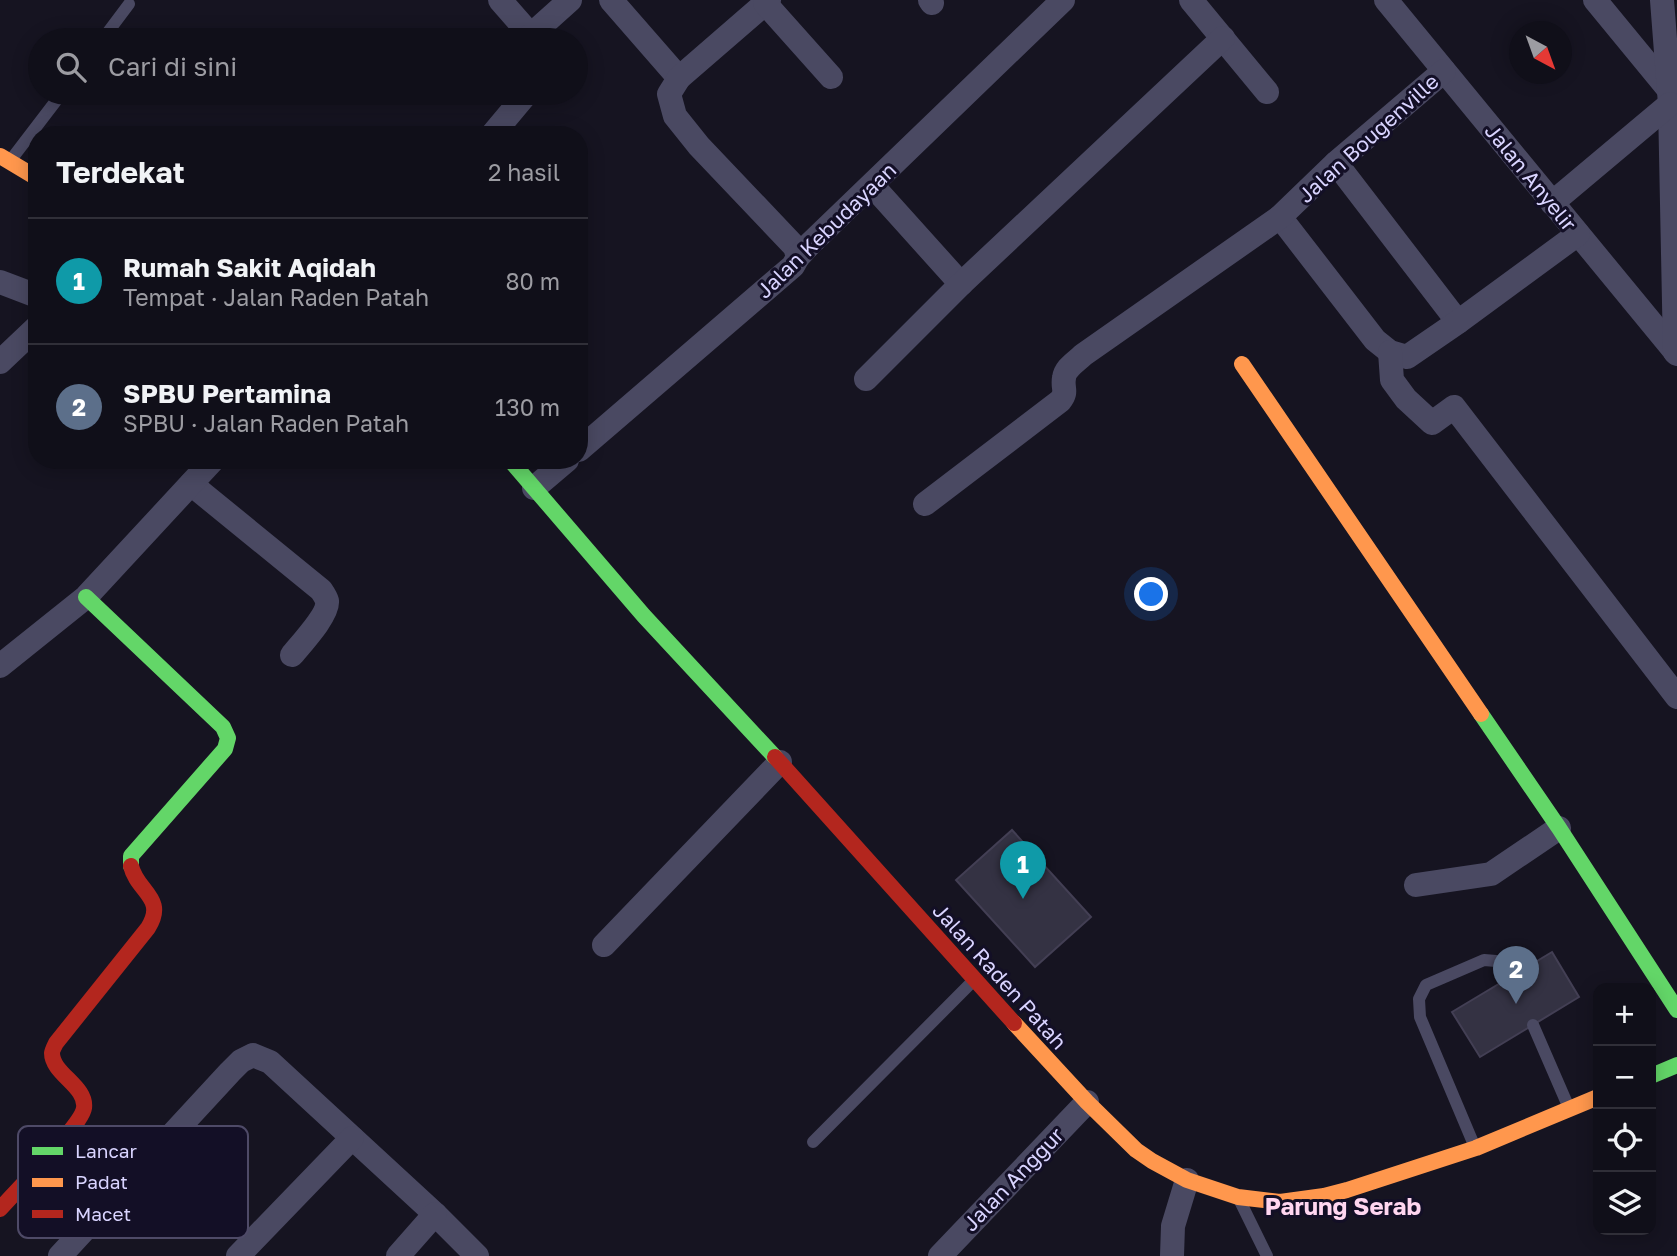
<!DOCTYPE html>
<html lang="id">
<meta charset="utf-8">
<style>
:root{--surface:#100f19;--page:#191822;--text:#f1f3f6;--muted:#9c9ca2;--line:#302f38;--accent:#9591b1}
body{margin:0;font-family:"Golos Text",sans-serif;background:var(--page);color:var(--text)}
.controls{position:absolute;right:21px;bottom:21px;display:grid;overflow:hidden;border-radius:14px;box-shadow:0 4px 18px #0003}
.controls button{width:63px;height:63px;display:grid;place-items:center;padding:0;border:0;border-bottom:2px solid var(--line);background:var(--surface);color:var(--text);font:35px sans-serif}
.compass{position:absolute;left:1509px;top:21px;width:63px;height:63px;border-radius:50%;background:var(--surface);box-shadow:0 4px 18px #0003;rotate:139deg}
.you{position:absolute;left:1152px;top:595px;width:24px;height:24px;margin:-18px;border:5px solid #fff;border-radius:50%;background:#1a73e8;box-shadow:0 0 0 10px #1a73e833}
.badge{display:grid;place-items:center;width:46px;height:46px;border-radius:50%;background:var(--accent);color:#fff;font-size:23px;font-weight:700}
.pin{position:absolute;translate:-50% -58px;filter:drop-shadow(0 2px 4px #0008)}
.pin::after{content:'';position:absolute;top:37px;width:24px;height:21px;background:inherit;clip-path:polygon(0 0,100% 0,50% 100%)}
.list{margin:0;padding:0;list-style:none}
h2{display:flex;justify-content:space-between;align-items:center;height:91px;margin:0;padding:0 28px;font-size:30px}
h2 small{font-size:23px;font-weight:400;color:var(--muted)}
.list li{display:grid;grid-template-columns:46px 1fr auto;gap:21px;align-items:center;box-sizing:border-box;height:126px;padding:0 28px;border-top:2px solid var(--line)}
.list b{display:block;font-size:26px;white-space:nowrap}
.list p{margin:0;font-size:23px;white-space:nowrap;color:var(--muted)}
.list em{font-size:23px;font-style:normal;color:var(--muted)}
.icon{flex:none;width:38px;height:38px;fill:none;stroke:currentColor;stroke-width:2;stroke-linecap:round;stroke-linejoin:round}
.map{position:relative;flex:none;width:1677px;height:1256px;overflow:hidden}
.search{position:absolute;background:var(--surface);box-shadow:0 4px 18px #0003;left:28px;top:28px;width:560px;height:77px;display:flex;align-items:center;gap:18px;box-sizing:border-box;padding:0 24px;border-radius:38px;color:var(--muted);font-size:26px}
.panel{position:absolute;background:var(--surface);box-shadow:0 4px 18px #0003;left:28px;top:126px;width:560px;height:343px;border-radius:28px}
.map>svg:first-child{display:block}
.building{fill:#343243;stroke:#433f54;stroke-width:2}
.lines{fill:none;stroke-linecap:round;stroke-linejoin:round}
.lane{stroke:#4a4962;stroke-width:12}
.street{stroke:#4a4962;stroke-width:24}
.fast{stroke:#63d668;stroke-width:16}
.slow{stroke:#ff974d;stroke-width:16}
.jam{stroke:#b3261e;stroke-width:16}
.labels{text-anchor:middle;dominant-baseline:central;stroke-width:6;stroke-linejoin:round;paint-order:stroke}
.street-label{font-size:21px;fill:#d9d4ff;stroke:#130f26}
.quarter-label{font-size:24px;font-weight:bold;fill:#ffd6f0;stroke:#130f26}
.key{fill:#130f26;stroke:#4e4a67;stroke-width:2}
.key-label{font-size:19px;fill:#d9d4ff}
</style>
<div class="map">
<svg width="1677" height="1256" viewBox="0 0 1677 1256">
<rect width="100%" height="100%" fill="#161421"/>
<!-- building -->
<g class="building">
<polygon points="1012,830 1091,917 1035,967 956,880"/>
<polygon points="1552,952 1579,997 1480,1057 1452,1012"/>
</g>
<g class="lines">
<!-- lane -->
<g class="lane">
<polyline points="102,40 129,4"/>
<polyline points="10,161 62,93"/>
<polyline points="1533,1025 1569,1108"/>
<polyline points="813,1142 972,982"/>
<polyline points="1474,1145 1420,1017 1419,999 1426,985 1484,960 1496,961 1508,978"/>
<polyline points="1240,1201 1267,1256"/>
</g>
<!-- street -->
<g class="street">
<polyline points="500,0 535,40"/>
<polyline points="611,0 679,78"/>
<polyline points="769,0 679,78 669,94 675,116 699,146 795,247 798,257"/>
<polyline points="930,0 932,3"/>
<polyline points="1191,0 1267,92"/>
<polyline points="1386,0 1677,354"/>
<polyline points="1595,0 1669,90"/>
<polyline points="1662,0 1670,104 1675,352"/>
<polyline points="765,3 831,77"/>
<polyline points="531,35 570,0"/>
<polyline points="492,135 527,93"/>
<polyline points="1336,163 1458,322"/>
<polyline points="872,185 961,284"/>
<polyline points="1552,203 1670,104"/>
<polyline points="1280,217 1375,340 1390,352 1407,357 1458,322 1578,234"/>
<polyline points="0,282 37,296"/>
<polyline points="1390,352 1392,380 1406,399 1432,423 1454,407 1677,697"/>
<polyline points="0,362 37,327"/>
<polyline points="866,379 961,284 1223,38"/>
<polyline points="579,450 793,266 798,257 810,244 1063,0"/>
<path d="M191,484l130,106c2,3 5,7 6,11 2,13 -26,43 -35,54"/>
<polyline points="534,488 567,460"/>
<path d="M925,504l135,-103c8,-10 2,-12 4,-23 1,-10 12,-16 19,-23l197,-138 56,-54 108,-92"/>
<polyline points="0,666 86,597 213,460"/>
<polyline points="1416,885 1491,874 1559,828"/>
<polyline points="604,945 780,762"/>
<polyline points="60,1256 230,1072 241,1061 253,1055 270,1062 435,1214 477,1256"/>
<polyline points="238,1256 352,1138"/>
<polyline points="398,1256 435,1214"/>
<polyline points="940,1256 1087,1102"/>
<polyline points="1172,1256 1173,1226 1187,1180"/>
</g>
<!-- fast -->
<g class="fast">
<polyline points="510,460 644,616 775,757"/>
<polyline points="86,597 223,727 228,738 225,749 131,856 131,866"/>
<polyline points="1481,714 1559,828 1677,1010"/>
<polyline points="1651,1076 1677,1065"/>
</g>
<!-- slow -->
<g class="slow">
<polyline points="0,156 37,178"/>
<polyline points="1242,364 1481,714"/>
<polyline points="1014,1023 1087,1102 1136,1150 1152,1161 1187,1180 1238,1197 1280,1202 1324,1196 1347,1190 1476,1148 1598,1097"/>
</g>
<!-- jam -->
<g class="jam">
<polyline points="775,757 1014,1023"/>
<path d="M0,1209c15,-17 82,-84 84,-101 3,-22 -32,-34 -32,-55 0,-2 3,-8 4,-10l92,-115c19,-30 -11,-36 -17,-62"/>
</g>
</g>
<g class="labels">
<!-- street labels -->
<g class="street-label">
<text transform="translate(1368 138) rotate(-42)">Jalan Bougenville</text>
<text transform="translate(1531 177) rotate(51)">Jalan Anyelir</text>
<text transform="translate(826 230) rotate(-44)">Jalan Kebudayaan</text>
<text transform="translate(1000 976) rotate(48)">Jalan Raden Patah</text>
<text transform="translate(1013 1179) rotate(-46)">Jalan Anggur</text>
</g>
<!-- quarter labels -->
<g class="quarter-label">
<text x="1343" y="1205">Parung Serab</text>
</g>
</g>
<!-- legend -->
<rect x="18" y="1126" width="230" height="112" rx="10" class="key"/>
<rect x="32" y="1147" width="31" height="8" fill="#63d668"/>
<rect x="32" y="1178" width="31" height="9" fill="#ff974d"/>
<rect x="32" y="1210" width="31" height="8" fill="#b3261e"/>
<g class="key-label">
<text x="75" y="1158">Lancar</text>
<text x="75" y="1189">Padat</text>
<text x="75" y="1221">Macet</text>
</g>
</svg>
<div class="controls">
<button>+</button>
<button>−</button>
<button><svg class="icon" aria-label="locate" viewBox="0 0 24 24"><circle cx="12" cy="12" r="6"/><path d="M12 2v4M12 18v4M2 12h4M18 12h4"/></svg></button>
<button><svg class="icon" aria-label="layers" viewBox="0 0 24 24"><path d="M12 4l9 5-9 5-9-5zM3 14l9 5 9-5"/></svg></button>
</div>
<svg class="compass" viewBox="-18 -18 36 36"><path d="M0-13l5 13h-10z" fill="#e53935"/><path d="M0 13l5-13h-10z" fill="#9c9ca2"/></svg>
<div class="you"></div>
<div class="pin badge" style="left:1023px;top:899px;background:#0f9aa8">1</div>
<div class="pin badge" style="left:1516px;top:1004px;background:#5c6f8a">2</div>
<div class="search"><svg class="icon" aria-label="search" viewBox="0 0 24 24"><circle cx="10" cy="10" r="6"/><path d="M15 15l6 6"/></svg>Cari di sini</div>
<section class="panel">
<h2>Terdekat<small>2 hasil</small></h2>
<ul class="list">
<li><span class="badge" style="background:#0f9aa8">1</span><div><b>Rumah Sakit Aqidah</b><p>Tempat · Jalan Raden Patah</p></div><em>80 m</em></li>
<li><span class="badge" style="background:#5c6f8a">2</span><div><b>SPBU Pertamina</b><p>SPBU · Jalan Raden Patah</p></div><em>130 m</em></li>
</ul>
</section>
</div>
